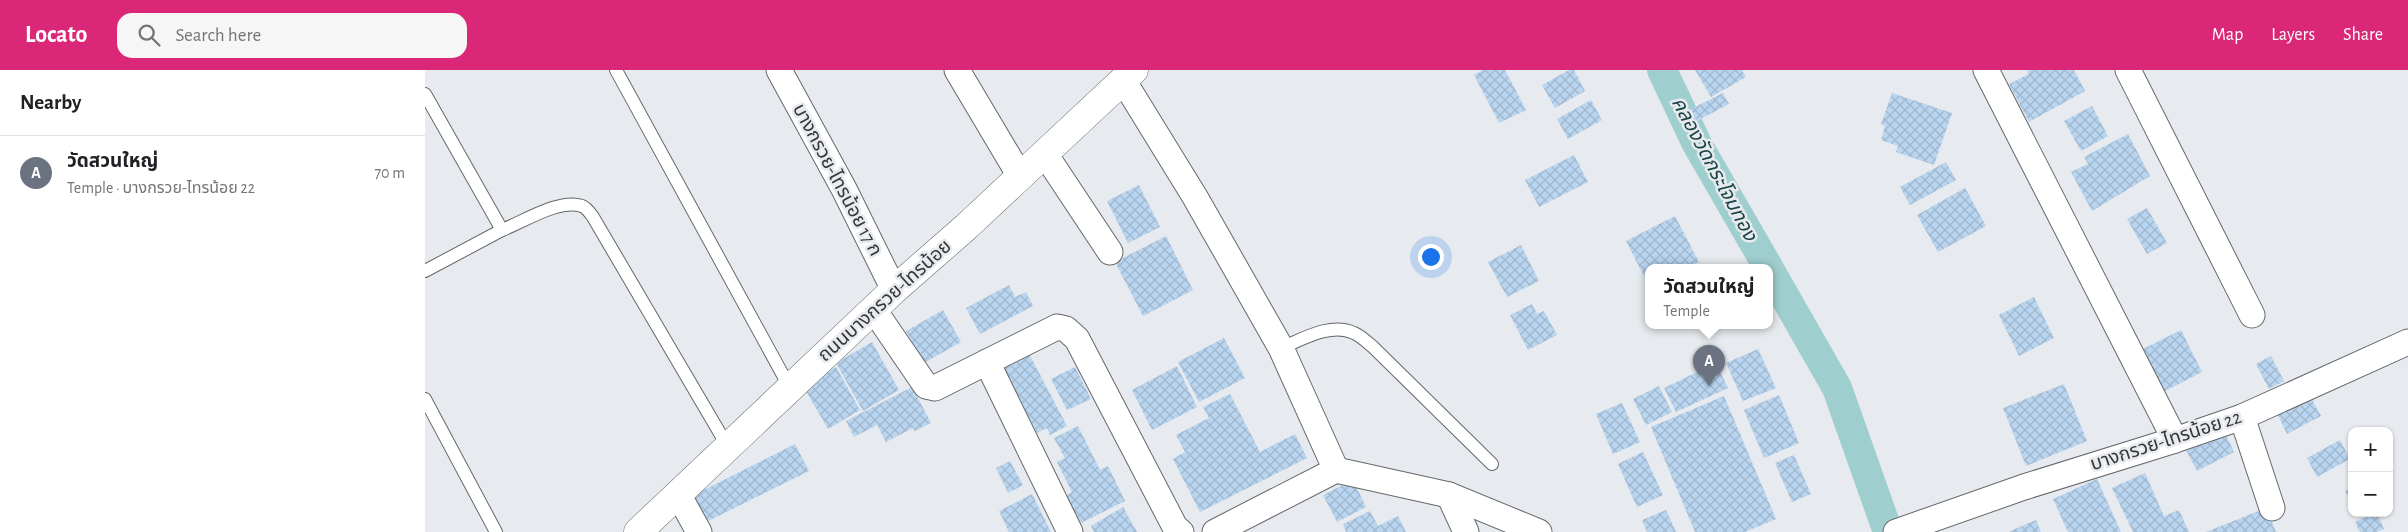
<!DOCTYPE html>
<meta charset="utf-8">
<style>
:root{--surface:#fff;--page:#f6f6f6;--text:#202124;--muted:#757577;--line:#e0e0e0;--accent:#db2777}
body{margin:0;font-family:"Alegreya Sans","Noto Sans Thai",sans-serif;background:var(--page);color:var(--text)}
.controls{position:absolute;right:15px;bottom:15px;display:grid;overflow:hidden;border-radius:10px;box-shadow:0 1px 4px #0004}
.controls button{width:45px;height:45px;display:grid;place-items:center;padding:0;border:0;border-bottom:1px solid var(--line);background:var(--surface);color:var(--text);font:25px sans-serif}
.you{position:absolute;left:1005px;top:186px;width:18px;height:18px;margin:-12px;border:4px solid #fff;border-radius:50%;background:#1a73e8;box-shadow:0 0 0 8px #1a73e833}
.badge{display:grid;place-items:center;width:32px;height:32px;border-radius:50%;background:var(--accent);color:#fff;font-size:16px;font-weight:700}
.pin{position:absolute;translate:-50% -41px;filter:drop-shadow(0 1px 2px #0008)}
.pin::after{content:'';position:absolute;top:26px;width:18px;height:15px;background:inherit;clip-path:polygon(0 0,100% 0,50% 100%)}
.popup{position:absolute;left:1220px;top:194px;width:128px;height:65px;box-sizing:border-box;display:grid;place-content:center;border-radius:10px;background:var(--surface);filter:drop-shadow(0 1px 4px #0005);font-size:16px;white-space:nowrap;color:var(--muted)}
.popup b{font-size:19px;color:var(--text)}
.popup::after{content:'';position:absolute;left:50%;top:100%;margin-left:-10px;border:10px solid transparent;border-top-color:var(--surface)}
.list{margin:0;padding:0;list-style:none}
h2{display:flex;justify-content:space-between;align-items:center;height:65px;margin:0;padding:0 20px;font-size:21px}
h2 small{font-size:16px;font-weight:400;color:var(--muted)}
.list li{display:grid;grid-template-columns:32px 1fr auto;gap:15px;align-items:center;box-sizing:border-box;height:75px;padding:0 20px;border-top:1px solid var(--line)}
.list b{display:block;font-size:19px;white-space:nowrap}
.list p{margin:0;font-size:16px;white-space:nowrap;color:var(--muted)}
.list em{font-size:16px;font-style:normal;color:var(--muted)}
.icon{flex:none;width:28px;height:28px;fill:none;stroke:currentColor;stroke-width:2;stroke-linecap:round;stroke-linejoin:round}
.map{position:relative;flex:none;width:1983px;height:462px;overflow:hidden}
header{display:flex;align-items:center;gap:30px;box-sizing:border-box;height:70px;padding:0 25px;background:var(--accent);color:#fff}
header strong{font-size:24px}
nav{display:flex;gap:28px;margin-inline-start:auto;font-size:18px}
.search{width:350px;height:45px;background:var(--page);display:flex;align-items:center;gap:12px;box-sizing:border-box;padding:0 18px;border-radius:15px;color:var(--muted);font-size:19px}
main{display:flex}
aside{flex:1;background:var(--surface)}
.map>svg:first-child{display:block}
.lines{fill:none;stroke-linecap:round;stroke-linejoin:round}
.canal{stroke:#9fcece;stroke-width:30}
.building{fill:url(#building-cross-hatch)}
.service-casing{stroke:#65686b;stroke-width:14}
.minor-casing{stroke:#65686b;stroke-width:27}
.secondary-casing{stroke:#65686b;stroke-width:29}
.service{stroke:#fff;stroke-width:12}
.minor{stroke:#fff;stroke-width:25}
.secondary{stroke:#fff;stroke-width:28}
.labels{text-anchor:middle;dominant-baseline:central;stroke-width:5;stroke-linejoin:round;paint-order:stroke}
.street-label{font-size:19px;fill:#353637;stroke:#e7eaee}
.water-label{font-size:20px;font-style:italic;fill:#1a4545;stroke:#e7eaee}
</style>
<header>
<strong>Locato</strong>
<div class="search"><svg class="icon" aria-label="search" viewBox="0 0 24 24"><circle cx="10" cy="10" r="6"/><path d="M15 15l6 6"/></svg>Search here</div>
<nav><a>Map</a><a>Layers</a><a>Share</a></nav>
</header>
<main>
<aside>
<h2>Nearby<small></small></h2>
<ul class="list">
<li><span class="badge" style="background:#6b7280">A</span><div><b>วัดสวนใหญ่</b><p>Temple · บางกรวย-ไทรน้อย 22</p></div><em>70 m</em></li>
</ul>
</aside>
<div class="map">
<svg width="1983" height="462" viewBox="0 0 1983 462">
<defs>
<pattern id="building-cross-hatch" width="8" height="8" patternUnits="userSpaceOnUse" patternTransform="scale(1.25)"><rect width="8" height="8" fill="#b9d5f0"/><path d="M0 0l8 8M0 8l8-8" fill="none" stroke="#a0b7ce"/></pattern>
</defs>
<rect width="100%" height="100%" fill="#e7eaee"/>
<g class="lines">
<!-- canal -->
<g class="canal">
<polyline points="1237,0 1272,74 1343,197"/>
<polyline points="1344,199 1412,318 1463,462"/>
</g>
</g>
<!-- building -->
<g class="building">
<polygon points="1058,0 1080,0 1101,40 1074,53 1049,5"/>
<polygon points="1144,0 1149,0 1160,21 1130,38 1117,15"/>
<polygon points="1270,0 1317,0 1321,7 1286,27"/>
<polygon points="1604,0 1649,0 1660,21 1604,52 1584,14 1604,4 1602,1"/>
<polygon points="1298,23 1304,34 1270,52 1264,40"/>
<polygon points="1467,23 1527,43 1509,95 1471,82 1473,76 1456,70 1460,56 1456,54"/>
<polygon points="1166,30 1177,50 1143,69 1132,49"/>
<polygon points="1667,36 1683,66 1656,81 1639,51"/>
<polygon points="1703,64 1725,106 1667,141 1646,102 1663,94 1659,87"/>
<polygon points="1149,85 1163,112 1114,137 1100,110"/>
<polygon points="1521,92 1531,110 1485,135 1475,117"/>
<polygon points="714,115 735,157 703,173 682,131"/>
<polygon points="1540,118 1561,156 1513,182 1492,145"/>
<polygon points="1722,138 1742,173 1722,184 1702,149"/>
<polygon points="1250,146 1274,192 1262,197 1224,197 1224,216 1201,171"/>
<polygon points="741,166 768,220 718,246 690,192"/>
<polygon points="1096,175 1114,211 1082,227 1063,192"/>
<polygon points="584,215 590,227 601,222 608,236 555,264 541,238"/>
<polygon points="1609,227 1629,268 1594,286 1574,245"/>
<polygon points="1107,234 1112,244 1119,241 1132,265 1103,280 1085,245"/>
<polygon points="518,240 536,272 499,293 481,261"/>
<polygon points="1756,260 1777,302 1734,324 1712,282"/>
<polygon points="799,268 820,308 774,332 753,292"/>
<polygon points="447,272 474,320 438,341 411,293"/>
<polygon points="601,278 642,356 625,365 622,358 612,363 575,292"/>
<polygon points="1333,279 1351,318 1318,331 1301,293"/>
<polygon points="1846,286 1859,311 1844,319 1831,294"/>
<polygon points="1291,293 1303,318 1251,342 1239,318"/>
<polygon points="752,296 772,337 727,360 707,320"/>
<polygon points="411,297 435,340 403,359 378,316"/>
<polygon points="650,297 666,329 642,340 626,309"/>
<polygon points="1639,314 1662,371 1601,396 1578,338"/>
<polygon points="1234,316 1247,342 1221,355 1208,329"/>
<polygon points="487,317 506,353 490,361 488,358 461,372 452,355 429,367 421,351"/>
<polygon points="1883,322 1896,346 1862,364 1850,339"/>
<polygon points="805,324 835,382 870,364 882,388 775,442 748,389 760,382 751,365 784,348 778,337"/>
<polygon points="1354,325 1374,373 1339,388 1319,340"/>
<polygon points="1299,326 1351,449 1320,462 1270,462 1226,357"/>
<polygon points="1197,333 1215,372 1188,384 1171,344"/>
<polygon points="653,356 675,400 683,396 700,431 650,456 637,428 647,422 632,392 640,388 629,368"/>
<polygon points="1799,361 1809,382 1772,401 1761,380"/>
<polygon points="1915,370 1925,389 1892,407 1882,388"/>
<polygon points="370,374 384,401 277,454 263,428"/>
<polygon points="1218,382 1238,425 1212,437 1193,394"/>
<polygon points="1369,385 1386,424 1367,432 1350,393"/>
<polygon points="585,391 598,415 583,423 571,398"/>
<polygon points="1720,403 1739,446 1754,440 1764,462 1708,462 1687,418"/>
<polygon points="1672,409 1696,462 1643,462 1628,429"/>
<polygon points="928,410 941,437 912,452 898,425"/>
<polygon points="1927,418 1927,434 1920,421"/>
<polygon points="607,424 626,462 584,462 574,441"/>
<polygon points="698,437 712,462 669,462 666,456"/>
<polygon points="1841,438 1851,462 1781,462"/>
<polygon points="1241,440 1251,462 1222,462 1217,450"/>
<polygon points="945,441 953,456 973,446 981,462 921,462 918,454"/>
<polygon points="1949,443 1952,443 1959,459 1951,462 1935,462 1930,452"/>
<polygon points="1611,450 1616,462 1583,462"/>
</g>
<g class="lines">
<defs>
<g id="service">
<polyline points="191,0 365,318"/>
<path d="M0,24l77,136c21,-8 58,-32 80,-24 5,2 8,7 11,11l135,230"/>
<polyline points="0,201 77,160"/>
<path d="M856,278c22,-9 50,-26 73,-15 7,3 14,10 19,14l119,117"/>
<polyline points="0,329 71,462"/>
</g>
<g id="minor">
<polyline points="354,0 419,119 469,220"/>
<polyline points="532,0 595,106"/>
<polyline points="1561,0 1750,370"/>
<polyline points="1703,0 1827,245"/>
<polyline points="698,10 770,127 856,278 911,400"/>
<polyline points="620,84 685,182"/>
<polyline points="449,240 501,316 510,318 632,257 641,259 652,269 750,457 756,462"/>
<polyline points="562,292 645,462"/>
<polyline points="1817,347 1847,438"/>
<polyline points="253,424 274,462"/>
<polyline points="1024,425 1041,462"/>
<polyline points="790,462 911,400 1024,425 1114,462"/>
<polyline points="1471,462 1599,417 1750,370 1817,347 1983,272"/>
</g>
<polyline id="secondary" points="213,462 469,220 541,157 709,0"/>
</defs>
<!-- service casing -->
<use href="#service" class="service-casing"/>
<!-- minor casing -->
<use href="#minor" class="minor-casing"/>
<!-- secondary casing -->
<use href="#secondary" class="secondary-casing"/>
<!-- service -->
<use href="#service" class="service"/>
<!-- minor -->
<use href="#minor" class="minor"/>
<!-- secondary -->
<use href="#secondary" class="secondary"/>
</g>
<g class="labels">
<!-- street labels -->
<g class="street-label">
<text transform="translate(412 110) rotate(62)">บางกรวย-ไทรน้อย 17 ก</text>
<text transform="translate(460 231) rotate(-42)">ถนนบางกรวย-ไทรน้อย</text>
<text transform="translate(1741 371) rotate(-18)">บางกรวย-ไทรน้อย 22</text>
</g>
<!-- water labels -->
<g class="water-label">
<text transform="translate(1289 99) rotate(62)">คลองวัดกระโจมทอง</text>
</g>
</g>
</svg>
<div class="controls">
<button>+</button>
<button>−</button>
</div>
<div class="you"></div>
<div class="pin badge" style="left:1284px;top:316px;background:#6b7280">A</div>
<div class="popup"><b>วัดสวนใหญ่</b>Temple</div>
</div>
</main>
